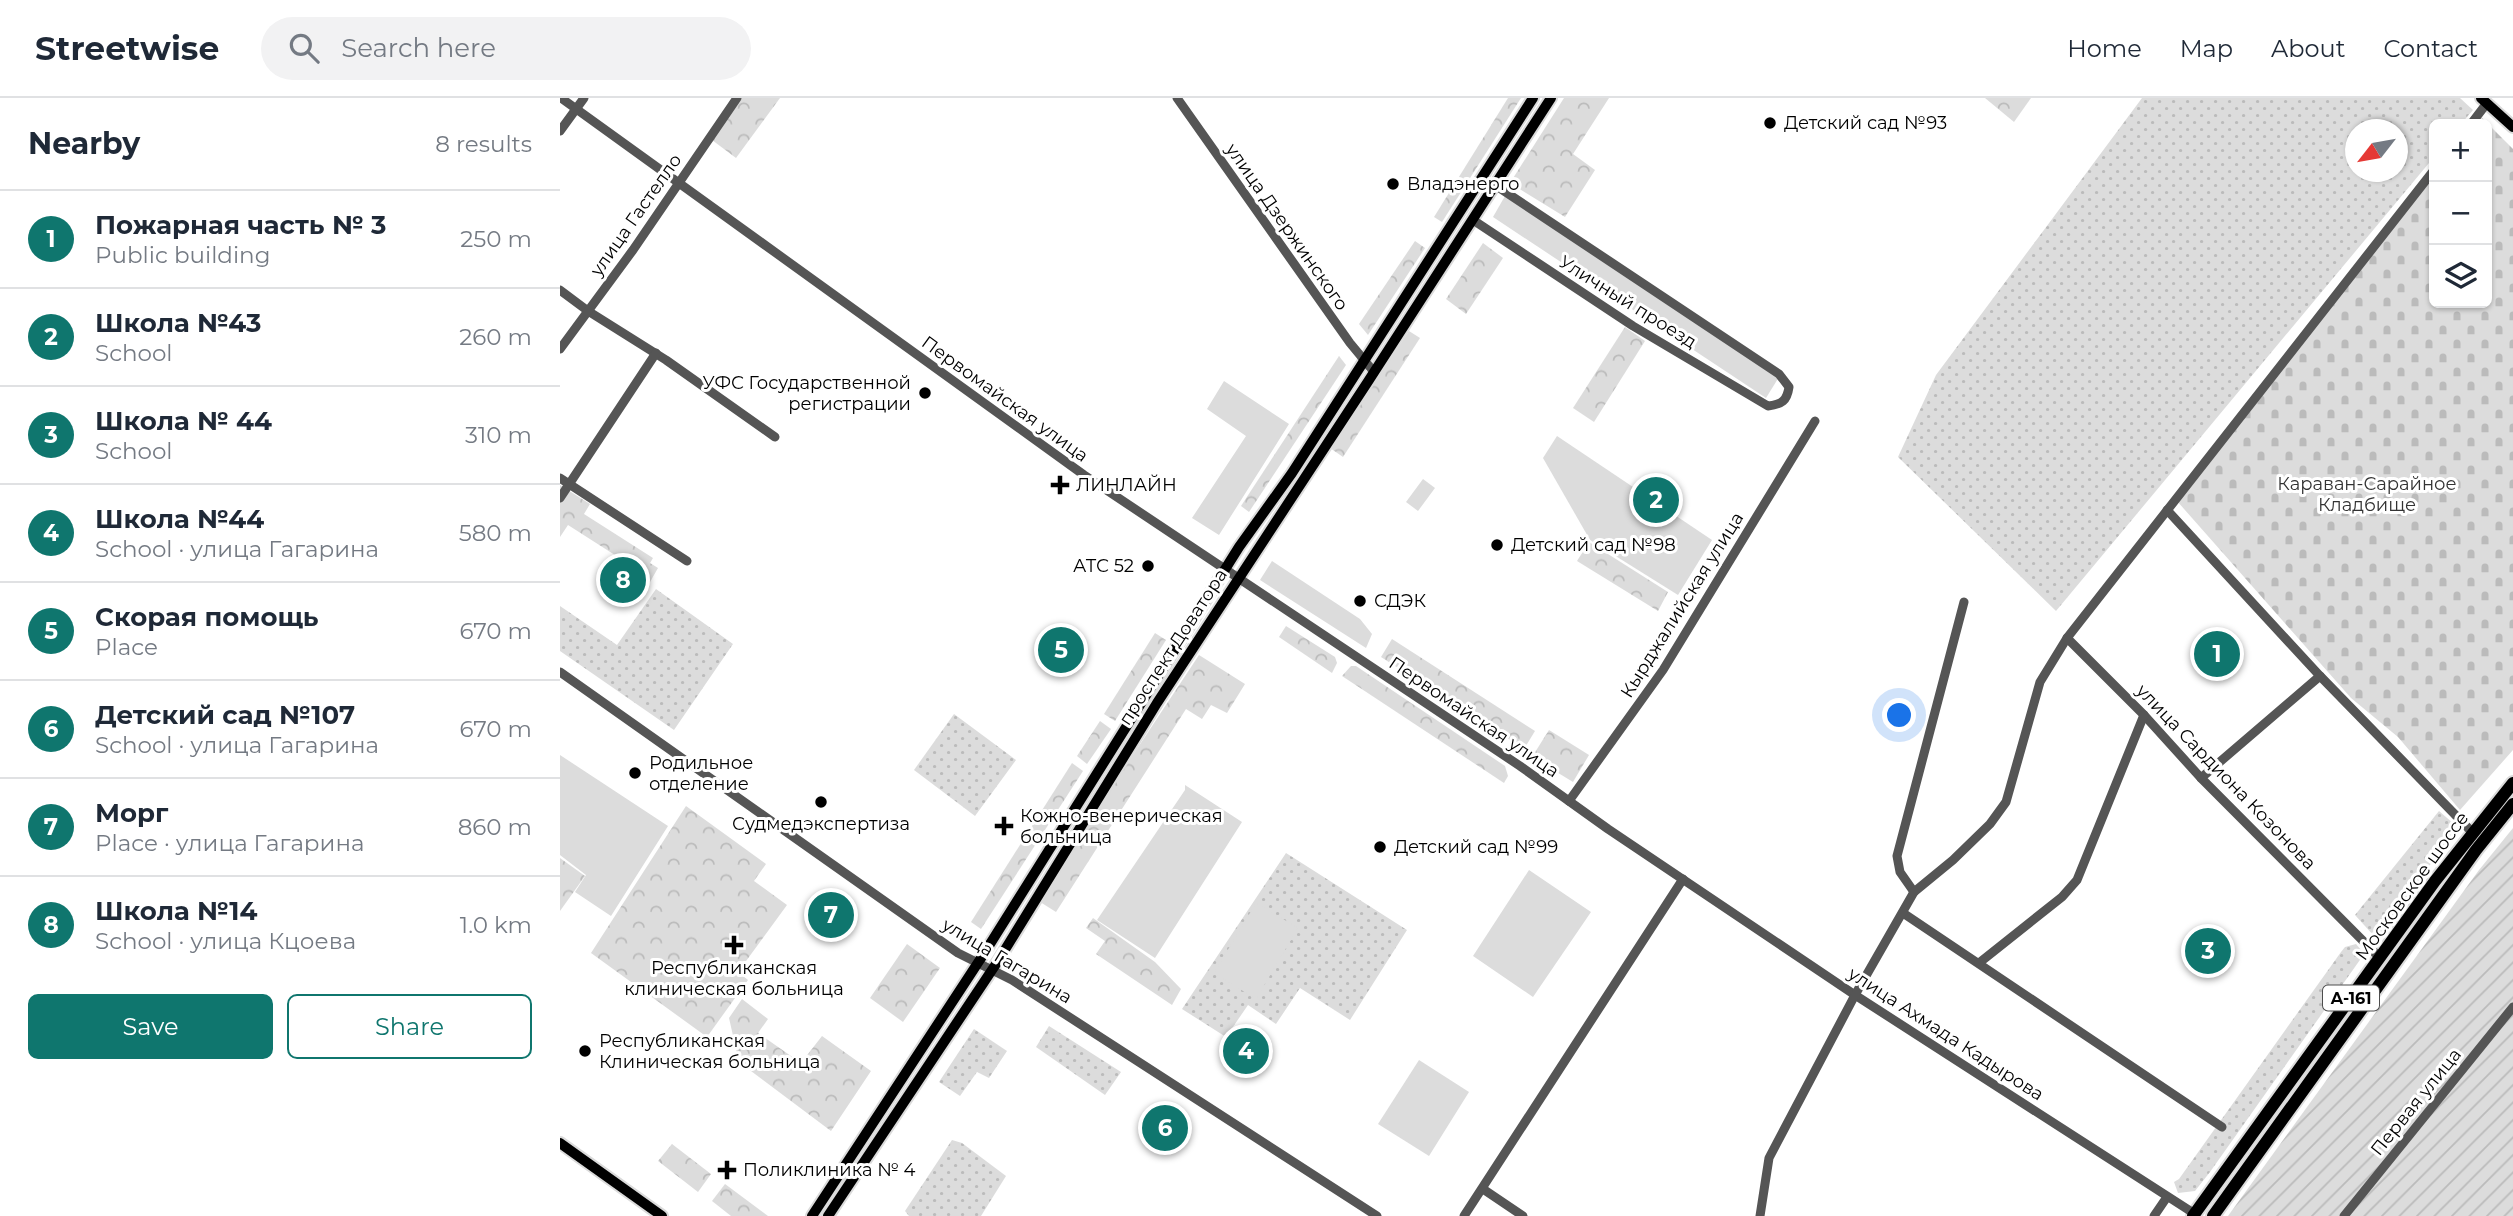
<!DOCTYPE html>
<meta charset="utf-8">
<style>
:root{--surface:#fff;--page:#f2f2f3;--text:#1f2937;--muted:#747a83;--line:#e0e1e3;--accent:#0f766e}
body{margin:0;font-family:Montserrat,sans-serif;background:var(--page);color:var(--text)}
.controls{position:absolute;right:21px;top:21px;display:grid;overflow:hidden;border-radius:10px;box-shadow:0 2px 5px #0004}
.controls button{width:63px;height:63px;display:grid;place-items:center;padding:0;border:0;border-bottom:2px solid var(--line);background:var(--surface);color:var(--text);font:35px sans-serif}
.compass{position:absolute;left:1785px;top:21px;width:63px;height:63px;border-radius:50%;background:var(--surface);box-shadow:0 2px 5px #0004;rotate:239deg}
.you{position:absolute;left:1340px;top:618px;width:24px;height:24px;margin:-18px;border:5px solid #fff;border-radius:50%;background:#1a73e8;box-shadow:0 0 0 10px #1a73e833}
.badge{display:grid;place-items:center;width:46px;height:46px;border-radius:50%;background:var(--accent);color:#fff;font-size:23px;font-weight:700}
.pin{position:absolute;translate:-50% -50%;border:4px solid #fff;box-shadow:0 2px 7px #0006}
.list{margin:0;padding:0;list-style:none}
h2{display:flex;justify-content:space-between;align-items:center;height:91px;margin:0;padding:0 28px;font-size:30px}
h2 small{font-size:23px;font-weight:400;color:var(--muted)}
.list li{display:grid;grid-template-columns:46px 1fr auto;gap:21px;align-items:center;box-sizing:border-box;height:98px;padding:0 28px;border-top:2px solid var(--line)}
.list b{display:block;font-size:26px;white-space:nowrap}
.list p{margin:0;font-size:23px;white-space:nowrap;color:var(--muted)}
.list em{font-size:23px;font-style:normal;color:var(--muted)}
.actions{display:flex;gap:14px;padding:21px 28px}
.actions a{flex:1;padding:16px 0;border:2px solid var(--accent);border-radius:10px;text-align:center;font-size:24px;color:var(--accent)}
.actions .main{background:var(--accent);color:#fff}
.icon{flex:none;width:38px;height:38px;fill:none;stroke:currentColor;stroke-width:2;stroke-linecap:round;stroke-linejoin:round}
.map{position:relative;flex:none;width:1953px;height:1118px;overflow:hidden}
header{display:flex;align-items:center;gap:42px;box-sizing:border-box;height:98px;padding:0 35px;background:var(--surface);border-bottom:2px solid var(--line)}
header strong{font-size:33px}
nav{display:flex;gap:38px;margin-inline-start:auto;font-size:24px}
.search{width:490px;height:63px;background:var(--page);display:flex;align-items:center;gap:18px;box-sizing:border-box;padding:0 24px;border-radius:38px;color:var(--muted);font-size:26px}
main{display:flex}
aside{flex:1;background:var(--surface)}
.map>svg:first-child{display:block}
.grass{fill:url(#grass-dots);fill-rule:evenodd}
.forest{fill:url(#forest-crowns)}
.cemetery{fill:url(#cemetery-stones)}
.park{fill:#dcdcdc}
.garden{fill:url(#garden-furrows)}
.lines{fill:none;stroke-linecap:round;stroke-linejoin:round}
.major-casing{stroke:#dbdbdb;stroke-width:14}
.highway-casing{stroke:#dbdbdb;stroke-width:16}
.minor{stroke:#555;stroke-width:9}
.major{stroke:#000;stroke-width:10}
.highway{stroke:#000;stroke-width:12}
.poi-dot{fill:#000;stroke:#fff;stroke-width:2.5}
.labels{text-anchor:middle;dominant-baseline:central;stroke-width:6;stroke-linejoin:round;paint-order:stroke}
.shield{fill:#fff;stroke:#4c4c4c;stroke-width:2}
.shield-label{font-size:16px;font-weight:bold;fill:#000}
.poi-label{font-size:18px;fill:#000;stroke:#fff;text-anchor:start}
.street-label{font-size:18px;fill:#000;stroke:#fff}
.park-label{font-size:18px;fill:#333;stroke:#fff}
</style>
<header>
<strong>Streetwise</strong>
<div class="search"><svg class="icon" aria-label="search" viewBox="0 0 24 24"><circle cx="10" cy="10" r="6"/><path d="M15 15l6 6"/></svg>Search here</div>
<nav><a>Home</a><a>Map</a><a>About</a><a>Contact</a></nav>
</header>
<main>
<aside>
<h2>Nearby<small>8 results</small></h2>
<ul class="list">
<li><span class="badge">1</span><div><b>Пожарная часть № 3</b><p>Public building</p></div><em>250 m</em></li>
<li><span class="badge">2</span><div><b>Школа №43</b><p>School</p></div><em>260 m</em></li>
<li><span class="badge">3</span><div><b>Школа № 44</b><p>School</p></div><em>310 m</em></li>
<li><span class="badge">4</span><div><b>Школа №44</b><p>School · улица Гагарина</p></div><em>580 m</em></li>
<li><span class="badge">5</span><div><b>Скорая помощь</b><p>Place</p></div><em>670 m</em></li>
<li><span class="badge">6</span><div><b>Детский сад №107</b><p>School · улица Гагарина</p></div><em>670 m</em></li>
<li><span class="badge">7</span><div><b>Морг</b><p>Place · улица Гагарина</p></div><em>860 m</em></li>
<li><span class="badge">8</span><div><b>Школа №14</b><p>School · улица Кцоева</p></div><em>1.0 km</em></li>
</ul>
<div class="actions"><a class="main">Save</a><a>Share</a></div>
</aside>
<div class="map">
<svg width="1953" height="1118" viewBox="0 0 1953 1118">
<defs>
<pattern id="grass-dots" width="8" height="8" patternUnits="userSpaceOnUse" patternTransform="scale(1.75)"><rect width="8" height="8" fill="#dcdcdc"/><path d="M2 2h.1M6 6h.1" fill="none" stroke="#bbb" stroke-width="1.8" stroke-linecap="round"/></pattern>
<pattern id="forest-crowns" width="20" height="18" patternUnits="userSpaceOnUse" patternTransform="scale(1.75)"><rect width="20" height="18" fill="#dcdcdc"/><path d="M2 6a3 3 0 1 1 6 0M12 15a3 3 0 1 1 6 0" fill="none" stroke="#bbb"/></pattern>
<pattern id="cemetery-stones" width="16" height="16" patternUnits="userSpaceOnUse" patternTransform="scale(1.75)"><rect width="16" height="16" fill="#dcdcdc"/><path d="M2 7V4a2 2 0 0 1 4 0v3zM10 15v-3a2 2 0 0 1 4 0v3z" fill="#bbb"/></pattern>
<pattern id="garden-furrows" width="10" height="10" patternUnits="userSpaceOnUse" patternTransform="scale(1.75)"><rect width="10" height="10" fill="#dcdcdc"/><path d="M-1 1l2-2M0 10L10 0M9 11l2-2" fill="none" stroke="#bbb"/></pattern>
</defs>
<rect width="100%" height="100%" fill="#fff"/>
<!-- grass -->
<g class="grass">
<path d="M1582,0h318l13,12 -12,14h-27v33l-378,454 -158,-154 38,-82zM1796,32h42v42h-42z"/>
<polygon points="96,491 173,546 114,632 0,553 0,508 57,547"/>
<polygon points="394,616 456,662 415,718 354,672"/>
<polygon points="1879,713 1894,726 1893,734 1821,837 1814,838 1795,817"/>
<polygon points="726,755 847,832 790,922 740,890 716,926 688,907 666,939 622,911"/>
<polygon points="1796,846 1802,853 1802,859 1650,1074 1635,1093 1618,1095 1614,1084 1619,1081 1781,854 1785,849"/>
<polygon points="489,928 561,974 545,997 476,949"/>
<polygon points="414,931 447,953 429,980 417,974 400,998 379,984"/>
<polygon points="392,1042 402,1045 446,1078 421,1118 349,1118 345,1113"/>
</g>
<!-- forest -->
<g class="forest">
<polygon points="176,0 220,0 176,60 148,39"/>
<polygon points="948,0 961,0 882,124 874,119"/>
<polygon points="1004,0 1049,0 1013,56 1035,72 1005,119 950,85"/>
<polygon points="1425,0 1471,0 1454,24"/>
<polygon points="855,143 865,150 808,237 799,226"/>
<polygon points="923,145 943,160 906,216 886,201"/>
<polygon points="1065,229 1085,243 1034,324 1013,310"/>
<polygon points="849,233 860,240 783,359 770,350"/>
<polygon points="779,258 786,267 689,414 681,408"/>
<polygon points="0,387 30,406 24,416 93,460 90,465 98,470 90,484 81,478 83,475 8,427 0,439"/>
<polygon points="1029,444 1108,494 1098,513 1017,463"/>
<polygon points="726,528 775,559 777,565 772,575 719,539"/>
<polygon points="595,535 606,542 555,623 544,616"/>
<polygon points="832,541 975,633 964,651 821,559"/>
<polygon points="639,557 685,586 667,615 651,607 642,621 626,611 496,814 477,802"/>
<polygon points="791,568 796,568 945,668 948,678 944,685 782,578"/>
<polygon points="540,623 551,631 527,666 517,658"/>
<polygon points="989,632 1029,657 1013,684 972,659"/>
<polygon points="512,665 523,673 421,831 411,824"/>
<polygon points="126,708 206,766 194,783 227,807 178,874 188,882 147,939 31,855"/>
<polygon points="0,760 25,778 0,813"/>
<polygon points="533,820 595,864 621,891 612,907 536,856 545,843 526,830"/>
<polygon points="347,846 380,870 343,924 310,900"/>
<polygon points="182,901 208,921 198,935 241,965 262,938 311,973 271,1033 179,964 169,920"/>
<polygon points="112,1046 151,1076 138,1094 98,1063"/>
<polygon points="165,1086 208,1118 171,1118 152,1103"/>
</g>
<!-- cemetery -->
<polygon class="cemetery" points="1922,20 1953,51 1953,652 1900,712 1838,639 1791,600 1617,403 1768,210 1874,79 1874,205 1927,205 1927,26 1918,26"/>
<!-- park -->
<g class="park">
<polygon points="945,98 1219,279 1206,300 933,119"/>
<polygon points="664,283 729,326 659,437 632,420 686,338 647,311"/>
<polygon points="997,338 1152,442 1118,497 1030,442 983,360"/>
<polygon points="863,381 875,390 858,413 846,404"/>
<polygon points="712,463 800,521 812,536 806,550 700,482"/>
<polygon points="0,657 108,728 51,818 15,794 26,777 0,757"/>
<polygon points="625,687 682,724 595,860 537,822 625,692"/>
<polygon points="969,772 1031,814 973,899 913,858"/>
<polygon points="696,805 738,830 696,901 654,875"/>
<polygon points="859,962 909,994 869,1058 818,1026"/>
</g>
<!-- garden -->
<polygon class="garden" points="1953,730 1953,1118 1668,1118 1919,772"/>
<g class="lines">
<defs>
<g id="major">
<polyline points="1921,0 1953,29"/>
<polyline points="0,1045 102,1118"/>
<polyline points="252,1118 425,854 679,449 732,375 973,0"/>
<polyline points="268,1118 438,863 597,605 809,282 991,0"/>
</g>
<g id="highway">
<polyline points="1633,1118 1875,783 1953,685"/>
<polyline points="1653,1118 1916,752 1953,706"/>
</g>
</defs>
<!-- major casing -->
<use href="#major" class="major-casing"/>
<!-- highway casing -->
<use href="#highway" class="highway-casing"/>
<!-- minor -->
<g class="minor">
<polyline points="1,0 524,377 960,668 1048,731 1295,897 1635,1116"/>
<polyline points="617,0 790,245 814,274"/>
<polyline points="1911,26 1927,5"/>
<polyline points="0,33 24,0"/>
<path d="M913,122l160,106 135,80c14,-2 19,-5 21,-19l-10,-13 -284,-189"/>
<polyline points="0,192 28,213 106,262 215,339"/>
<polyline points="0,251 73,152 177,0"/>
<polyline points="0,380 127,463"/>
<polyline points="0,400 96,255"/>
<polyline points="1607,412 1760,578 1912,734"/>
<polyline points="1507,540 1584,617 1641,680 1820,860"/>
<polyline points="0,574 398,855 452,882 817,1118"/>
<polyline points="1641,680 1760,578"/>
<polyline points="1009,703 1103,572 1255,323"/>
<polyline points="1354,794 1340,774 1337,758 1404,504"/>
<polyline points="1343,815 1662,1029"/>
<polyline points="1419,865 1502,799 1517,782 1584,617"/>
<polyline points="923,1091 963,1118"/>
<polyline points="904,1118 1123,781"/>
<polyline points="1200,1118 1209,1060 1295,897 1354,794 1393,762 1430,726 1446,704 1480,584 1507,540 1874,72"/>
<polyline points="1594,1118 1607,1099"/>
<polyline points="1784,1118 1953,909"/>
</g>
<!-- major -->
<use href="#major" class="major"/>
<!-- highway -->
<use href="#highway" class="highway"/>
</g>
<!-- markers -->
<g class="poi-dot">
<circle cx="1210" cy="25" r="7"/>
<circle cx="833" cy="86" r="7"/>
<circle cx="365" cy="295" r="7"/>
<path d="M496.5 376.5h7v7h7v7h-7v7h-7v-7h-7v-7h7z"/>
<circle cx="937" cy="447" r="7"/>
<circle cx="588" cy="468" r="7"/>
<circle cx="800" cy="503" r="7"/>
<circle cx="75" cy="675" r="7"/>
<circle cx="261" cy="704" r="7"/>
<path d="M440.5 717.5h7v7h7v7h-7v7h-7v-7h-7v-7h7z"/>
<circle cx="820" cy="749" r="7"/>
<path d="M170.5 836.5h7v7h7v7h-7v7h-7v-7h-7v-7h7z"/>
<circle cx="25" cy="953" r="7"/>
<path d="M163.5 1061.5h7v7h7v7h-7v7h-7v-7h-7v-7h7z"/>
</g>
<g class="labels">
<!-- shield labels -->
<rect class="shield" x="1763" y="887.5" width="56" height="25" rx="5"/>
<g class="shield-label">
<text x="1791" y="900">А-161</text>
</g>
<!-- poi labels -->
<g class="poi-label">
<text x="1224" y="25">Детский сад №93</text>
<text x="847" y="86">Владэнерго</text>
<text x="351" y="285" text-anchor="end">УФС Государственной<tspan x="351" dy="21">регистрации</tspan></text>
<text x="516" y="387">ЛИНЛАЙН</text>
<text x="951" y="447">Детский сад №98</text>
<text x="574" y="468" text-anchor="end">АТС 52</text>
<text x="814" y="503">СДЭК</text>
<text x="89" y="665">Родильное<tspan x="89" dy="21">отделение</tspan></text>
<text x="460" y="718">Кожно-венерическая<tspan x="460" dy="21">больница</tspan></text>
<text x="261" y="726" text-anchor="middle">Судмедэкспертиза</text>
<text x="834" y="749">Детский сад №99</text>
<text x="174" y="870" text-anchor="middle">Республиканская<tspan x="174" dy="21">клиническая больница</tspan></text>
<text x="39" y="943">Республиканская<tspan x="39" dy="21">Клиническая больница</tspan></text>
<text x="183" y="1072">Поликлиника № 4</text>
</g>
<!-- street labels -->
<g class="street-label">
<text transform="translate(76 117) rotate(-55)">улица Гастелло</text>
<text transform="translate(727 129) rotate(55)">улица Дзержинского</text>
<text transform="translate(1068 204) rotate(32)">Уличный проезд</text>
<text transform="translate(445 301) rotate(36)">Первомайская улица</text>
<text transform="translate(1122 507) rotate(-58)">Кырджалийская улица</text>
<text transform="translate(613 549) rotate(-57)">проспект Доватора</text>
<text transform="translate(914 619) rotate(34)">Первомайская улица</text>
<text transform="translate(1666 679) rotate(46)">улица Сардиона Козонова</text>
<text transform="translate(1852 788) rotate(-54)">Московское шоссе</text>
<text transform="translate(447 863) rotate(31)">улица Гагарина</text>
<text transform="translate(1386 936) rotate(33)">улица Ахмада Кадырова</text>
<text transform="translate(1856 1004) rotate(-51)">Первая улица</text>
</g>
<!-- park labels -->
<g class="park-label">
<text x="1807" y="386">Караван-Сарайное<tspan x="1807" dy="21">Кладбище</tspan></text>
</g>
</g>
</svg>
<div class="controls">
<button>+</button>
<button>−</button>
<button><svg class="icon" aria-label="layers" viewBox="0 0 24 24"><path d="M12 4l9 5-9 5-9-5zM3 14l9 5 9-5"/></svg></button>
</div>
<svg class="compass" viewBox="-18 -18 36 36"><path d="M0-13l5 13h-10z" fill="#e53935"/><path d="M0 13l5-13h-10z" fill="#747a83"/></svg>
<div class="you"></div>
<div class="pin badge" style="left:1657px;top:556px">1</div>
<div class="pin badge" style="left:1096px;top:402px">2</div>
<div class="pin badge" style="left:1648px;top:853px">3</div>
<div class="pin badge" style="left:686px;top:953px">4</div>
<div class="pin badge" style="left:501px;top:552px">5</div>
<div class="pin badge" style="left:605px;top:1030px">6</div>
<div class="pin badge" style="left:271px;top:817px">7</div>
<div class="pin badge" style="left:63px;top:482px">8</div>
</div>
</main>
